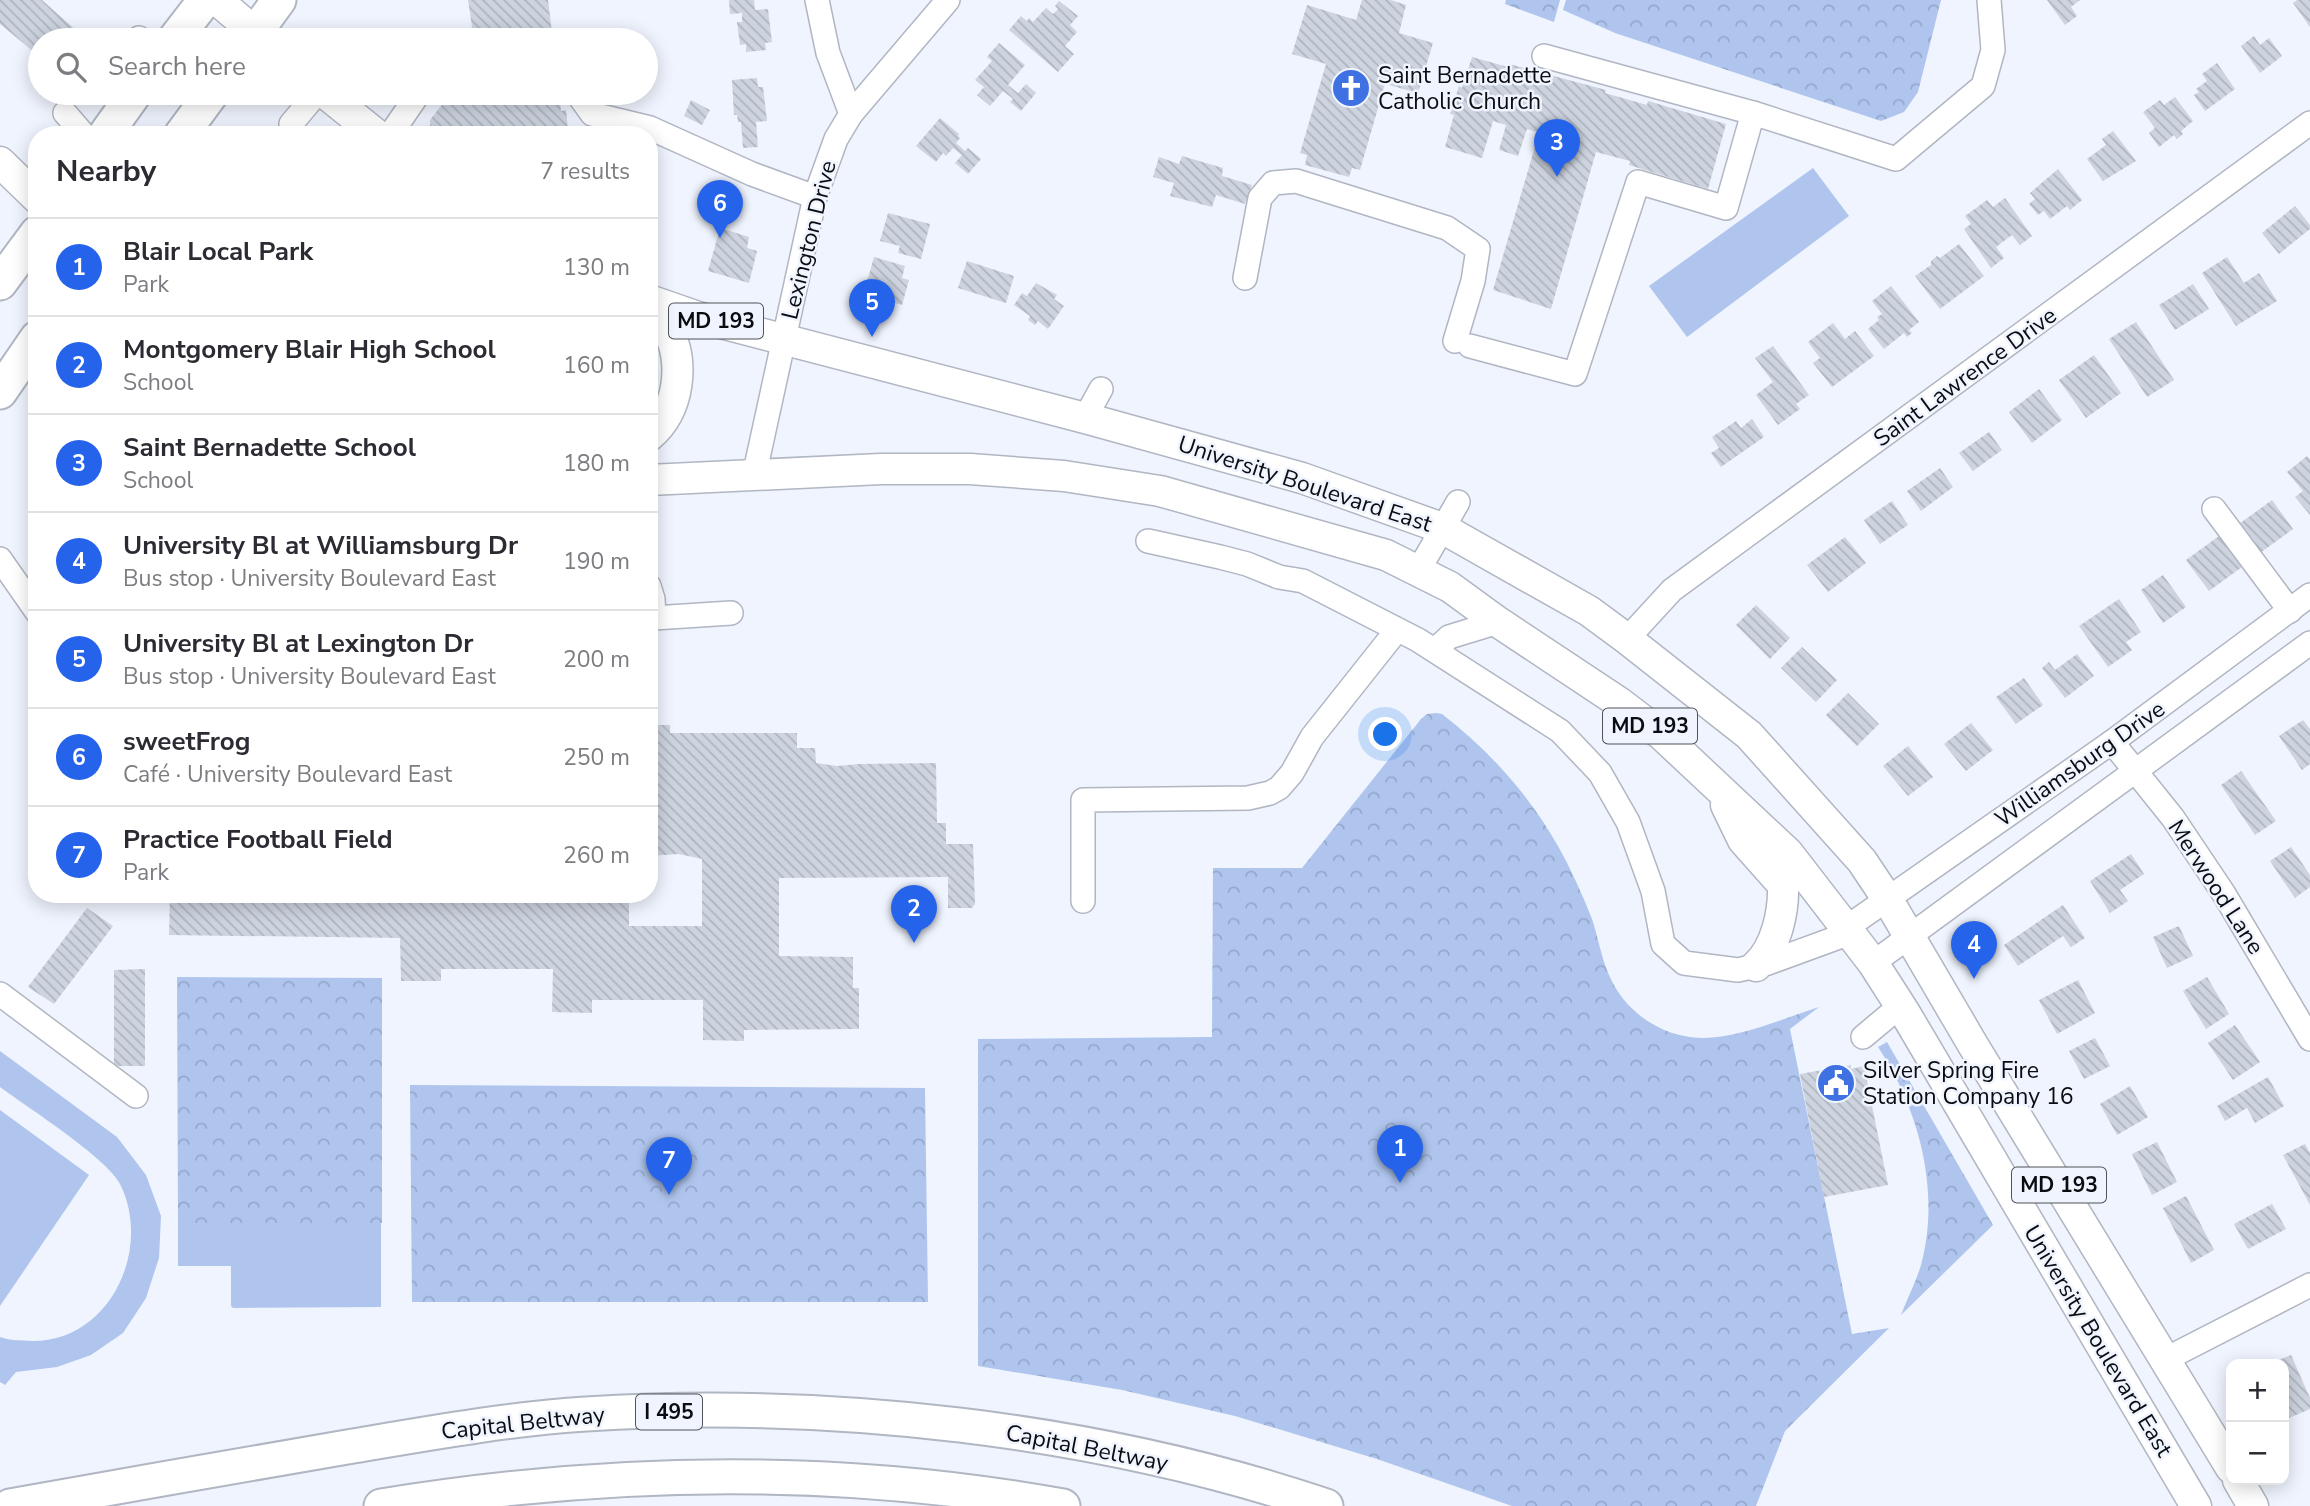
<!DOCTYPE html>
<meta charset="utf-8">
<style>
:root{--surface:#fff;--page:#f2f2f3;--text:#2b2b33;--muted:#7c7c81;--line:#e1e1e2;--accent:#2563eb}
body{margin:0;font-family:"Nunito Sans",sans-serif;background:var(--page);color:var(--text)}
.controls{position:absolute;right:21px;bottom:21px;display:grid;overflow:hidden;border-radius:14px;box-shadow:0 4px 18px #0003}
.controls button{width:63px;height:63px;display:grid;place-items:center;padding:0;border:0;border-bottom:2px solid var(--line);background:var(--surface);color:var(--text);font:35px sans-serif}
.you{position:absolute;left:1386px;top:735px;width:24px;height:24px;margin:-18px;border:5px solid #fff;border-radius:50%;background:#1a73e8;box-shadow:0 0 0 10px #1a73e833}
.badge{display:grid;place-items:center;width:46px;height:46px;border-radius:50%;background:var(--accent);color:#fff;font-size:23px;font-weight:700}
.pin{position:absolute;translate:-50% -58px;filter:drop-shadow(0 2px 4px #0008)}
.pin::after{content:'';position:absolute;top:37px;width:24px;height:21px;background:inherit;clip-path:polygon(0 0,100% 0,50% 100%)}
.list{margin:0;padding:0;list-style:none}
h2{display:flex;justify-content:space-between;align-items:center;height:91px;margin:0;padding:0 28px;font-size:30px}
h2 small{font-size:23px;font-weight:400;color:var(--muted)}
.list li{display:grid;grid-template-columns:46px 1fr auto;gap:21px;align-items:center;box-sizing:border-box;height:98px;padding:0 28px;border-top:2px solid var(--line)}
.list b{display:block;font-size:26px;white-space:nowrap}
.list p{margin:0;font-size:23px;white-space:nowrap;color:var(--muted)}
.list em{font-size:23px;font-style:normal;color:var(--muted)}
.icon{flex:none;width:38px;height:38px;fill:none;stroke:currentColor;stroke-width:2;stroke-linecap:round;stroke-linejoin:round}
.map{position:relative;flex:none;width:2310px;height:1506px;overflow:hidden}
.search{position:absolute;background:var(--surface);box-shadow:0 4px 18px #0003;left:28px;top:28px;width:630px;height:77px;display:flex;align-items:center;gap:18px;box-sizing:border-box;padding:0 24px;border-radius:38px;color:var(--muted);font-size:26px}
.panel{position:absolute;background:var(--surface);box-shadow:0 4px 18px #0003;left:28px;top:126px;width:630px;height:777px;border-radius:28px}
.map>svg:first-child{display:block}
.grass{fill:#afc5ee}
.park{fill:url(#park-crowns)}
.building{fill:url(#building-back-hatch)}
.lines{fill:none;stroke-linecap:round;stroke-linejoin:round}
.minor-casing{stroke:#b0b6c2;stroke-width:26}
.major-casing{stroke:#b0b6c2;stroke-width:33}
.highway-casing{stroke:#b0b6c2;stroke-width:37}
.minor{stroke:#fff;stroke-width:23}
.major{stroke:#fff;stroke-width:30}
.highway{stroke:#fff;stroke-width:33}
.labels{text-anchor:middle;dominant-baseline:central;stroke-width:5;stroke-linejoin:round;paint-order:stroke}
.shield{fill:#eff4fe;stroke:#4f5257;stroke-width:2}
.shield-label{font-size:21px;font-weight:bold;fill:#0a0c10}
.poi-label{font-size:23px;fill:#0a0c10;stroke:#eff4fe;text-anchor:start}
.street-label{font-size:23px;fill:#0a0c10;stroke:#eff4fe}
</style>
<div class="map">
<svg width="2310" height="1506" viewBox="0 0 2310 1506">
<defs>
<pattern id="park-crowns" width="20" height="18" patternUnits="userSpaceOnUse" patternTransform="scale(1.75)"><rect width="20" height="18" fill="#afc5ee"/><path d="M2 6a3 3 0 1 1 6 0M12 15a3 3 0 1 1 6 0" fill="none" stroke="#95a8cb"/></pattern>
<pattern id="building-back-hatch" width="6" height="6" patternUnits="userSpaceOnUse" patternTransform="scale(1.75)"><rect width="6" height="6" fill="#cdd4e0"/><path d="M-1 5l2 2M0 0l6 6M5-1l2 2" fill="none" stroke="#afb5bf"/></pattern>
</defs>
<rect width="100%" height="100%" fill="#eff4fe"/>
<!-- grass -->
<g class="grass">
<polygon points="1813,168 1849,216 1687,337 1649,286"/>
<path d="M0,1051l117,86 29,38 15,41 -2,42 -13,40 -23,35 -32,22 -34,12 -41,5 -11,13 -5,-3v-45c11,4 20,3 32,4 77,1 121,-91 88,-157 -13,-26 -93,-77 -120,-97z"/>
<polygon points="0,1110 89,1175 0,1306"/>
<polygon points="381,1222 381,1307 233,1308 231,1306 231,1266 178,1266 178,1223"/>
</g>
<!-- park -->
<g class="park">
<polygon points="1506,0 1560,0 1554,22 1505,4"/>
<polygon points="1566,0 1941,0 1918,92 1904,112 1881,121 1615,33 1563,10"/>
<path d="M1436,713l6,1c47,36 87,81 116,132 13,23 24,48 34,73 6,18 9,38 17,56 14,33 45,57 81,62 39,6 91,-18 129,-30l-29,22 62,305 37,-6 -104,103 -29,75h-244l-135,-47 -142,-43 -113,-26 -144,-24v-327l234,-2 1,-169h89l119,-149 6,-5z"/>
<polygon points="177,977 382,978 382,1223 178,1223"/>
<path d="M1887,1042l106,183 -92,90c6,-16 15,-33 20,-50 20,-74 -2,-156 -43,-218z"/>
<polygon points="410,1085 925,1088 928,1302 412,1302"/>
</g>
<!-- building -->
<g class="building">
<polygon points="0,0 42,0 87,40 40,40 40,57 0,24"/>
<polygon points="468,0 548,0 553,40 474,40"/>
<polygon points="729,0 754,0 755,10 768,9 772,42 765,43 766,50 746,52 746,44 740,45 737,22 742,22 742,13 730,14"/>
<polygon points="1362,0 1391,0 1406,5 1399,33 1433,43 1418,93 1385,84 1360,170 1352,168 1349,177 1305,165 1307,155 1300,153 1326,64 1292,54 1307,5 1356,20"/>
<polygon points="2047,0 2080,0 2071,7 2077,16 2065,25"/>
<polygon points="2297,0 2310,0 2310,27 2293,3"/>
<polygon points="1059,1 1078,16 1070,25 1077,32 1065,46 1074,54 1058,72 1009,30 1021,16 1027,21 1029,18 1033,22 1046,8 1053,14 1058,9 1055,6"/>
<polygon points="2254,36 2260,45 2269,38 2282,56 2260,73 2241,46"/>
<polygon points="999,43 1025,65 1008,85 1018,93 1026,84 1036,93 1021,111 1010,102 1013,99 1003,91 990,106 977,95 984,87 975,80 992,61 987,57"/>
<polygon points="1472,57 1508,67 1509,64 1606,90 1605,93 1647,105 1648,101 1726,124 1708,189 1629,165 1630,161 1596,152 1551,309 1493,290 1539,133 1527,129 1518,156 1499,150 1506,125 1493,121 1482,158 1445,147 1454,115 1450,114 1459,86 1462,88"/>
<polygon points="2217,63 2235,89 2205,111 2194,95 2199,92 2196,89 2207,81 2202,74"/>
<polygon points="757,78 758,87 763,87 767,121 756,122 758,147 743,148 741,122 738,122 737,115 734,115 732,80"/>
<polygon points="451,93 559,93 561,111 566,110 568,129 563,135 435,135 430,131 430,120"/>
<polygon points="2175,97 2193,121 2181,131 2183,134 2177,139 2174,135 2159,147 2149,133 2155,128 2143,112 2160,100 2164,105"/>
<polygon points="691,100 710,110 702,125 684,116"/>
<polygon points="940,118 959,134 958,136 960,138 956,143 965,151 968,148 981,159 968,174 955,163 962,155 953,148 946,156 943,153 936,162 916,146"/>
<polygon points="2113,131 2136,161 2103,181 2087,159 2106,145 2102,139"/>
<polygon points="1182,156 1223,168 1222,176 1252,185 1245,204 1216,195 1212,207 1170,196 1174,183 1153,177 1159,157 1179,164"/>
<polygon points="2058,169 2082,200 2070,210 2067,206 2050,219 2044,211 2038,215 2029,204 2035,199 2030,193"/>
<polygon points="2005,198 2032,236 2020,245 2012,235 1996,247 2004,258 1991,268 1964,229 1971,224 1965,216 1987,200 1993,207"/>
<polygon points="2295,206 2310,225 2310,229 2279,254 2262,233"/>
<polygon points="888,213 930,224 921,259 898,253 900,246 880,241"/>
<polygon points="720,228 749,237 747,248 757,251 749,283 708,271"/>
<polygon points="1959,244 1984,276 1940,309 1915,276 1931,265 1931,261 1937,256 1940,258"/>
<polygon points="874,257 905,266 902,278 909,280 902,305 881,299 882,294 865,289"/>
<polygon points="2227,257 2244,283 2259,273 2277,301 2236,326 2202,273"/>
<polygon points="967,261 1014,276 1006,303 958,288"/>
<polygon points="1036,283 1057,295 1054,299 1064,306 1048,329 1038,321 1035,325 1028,320 1030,316 1014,305 1022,293 1027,296"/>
<polygon points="2193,284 2209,309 2175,330 2159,305"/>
<polygon points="1891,286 1919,322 1909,330 1912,333 1907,337 1904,333 1884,349 1868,329 1879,320 1877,317 1882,314 1872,301"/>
<polygon points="2136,322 2174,380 2147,397 2109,339"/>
<polygon points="1833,323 1845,339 1855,331 1874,356 1832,387 1813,363 1820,358 1808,342"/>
<polygon points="1773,346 1809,395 1796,404 1800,409 1778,425 1756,395 1773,382 1755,358"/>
<polygon points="2094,355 2121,393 2086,418 2059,380"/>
<polygon points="2039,389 2062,420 2032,443 2009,412"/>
<polygon points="1752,419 1764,437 1721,467 1711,453 1719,448 1712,437 1736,421 1741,428"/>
<polygon points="1989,432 2002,450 1973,471 1959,453"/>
<polygon points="2307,456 2310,459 2310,515 2295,497 2303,491 2287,472"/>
<polygon points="1940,468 1953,487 1921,511 1907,491"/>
<polygon points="2272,500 2293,529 2260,553 2239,524"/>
<polygon points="1892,501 1908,525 1880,544 1864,520"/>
<polygon points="2219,536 2242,567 2209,591 2186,560"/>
<polygon points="1845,537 1866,563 1828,592 1807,565"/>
<polygon points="2163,575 2186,607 2163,623 2141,590"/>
<polygon points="2119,599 2141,632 2126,642 2132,650 2108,667 2079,626"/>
<polygon points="1756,605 1790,638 1770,659 1736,625"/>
<polygon points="1802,647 1837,680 1816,702 1781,668"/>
<polygon points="2077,654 2094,676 2065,698 2042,668 2049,662 2055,670"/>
<polygon points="2024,678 2043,705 2016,724 1996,697"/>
<polygon points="1848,693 1879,724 1857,746 1826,715"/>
<polygon points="649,711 655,712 655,725 670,725 670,733 797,733 797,748 815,748 816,763 837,766 859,764 936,763 937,823 946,823 946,844 973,844 975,904 972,908 948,908 948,877 779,878 779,956 853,957 853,988 859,988 859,1029 744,1030 744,1041 703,1040 703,1000 592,1000 592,1013 552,1012 553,969 441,969 441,981 401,981 400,938 169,935 170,894 478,894 478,896 629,894 629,926 702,926 702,859 679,854 649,856"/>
<polygon points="2303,720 2310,729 2310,764 2302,770 2279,736"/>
<polygon points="1971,723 1993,750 1966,771 1944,744"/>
<polygon points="1908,746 1933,777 1908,796 1883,766"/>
<polygon points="2241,771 2276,821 2255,835 2221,785"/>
<polygon points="2291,847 2310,875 2310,887 2295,898 2270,861"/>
<polygon points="2131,854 2144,874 2120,890 2128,901 2110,913 2090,881"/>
<polygon points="2063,905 2085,938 2071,947 2063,936 2018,966 2004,945"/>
<polygon points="87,908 113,926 54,1004 28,987"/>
<polygon points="2179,926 2193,956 2167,968 2153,937"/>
<polygon points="145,969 145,1066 114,1066 114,970"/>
<polygon points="2207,977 2229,1014 2206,1029 2183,991"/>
<polygon points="2078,980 2095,1013 2057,1034 2039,1000"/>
<polygon points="2235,1025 2260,1062 2233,1080 2208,1043"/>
<polygon points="2095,1038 2110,1066 2084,1079 2069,1051"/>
<polygon points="1851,1065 1851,1069 1864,1066 1888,1185 1824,1197 1800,1074"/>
<polygon points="2268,1077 2284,1106 2255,1123 2247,1108 2225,1121 2217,1106"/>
<polygon points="2130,1086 2148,1117 2117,1135 2100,1104"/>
<polygon points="2157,1142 2177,1182 2152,1195 2132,1154"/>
<polygon points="2305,1144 2310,1153 2310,1205 2283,1155"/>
<polygon points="2186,1196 2214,1250 2191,1263 2163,1208"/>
<polygon points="2272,1204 2286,1229 2248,1249 2234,1224"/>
<polygon points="2291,1355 2310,1398 2310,1409 2284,1420 2284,1364 2269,1364"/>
</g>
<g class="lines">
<defs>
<g id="minor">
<polyline points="817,0 828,53 851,114"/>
<polyline points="139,38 140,40"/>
<polyline points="1544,56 1753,113 1896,159 1983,86 1993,50 1989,0"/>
<polyline points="577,93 592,114 650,128 752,174 815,197"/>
<polyline points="65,113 84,135"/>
<polyline points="291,124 317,93"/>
<polyline points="390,135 419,93"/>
<polyline points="1245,278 1260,198 1273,183 1296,181 1447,228 1478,249 1473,281 1455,341"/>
<polyline points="1470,346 1575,374 1638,182 1726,208 1753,113"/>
<polyline points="1085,418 1101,389"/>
<polyline points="754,476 815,197 836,139 851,114 948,0"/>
<polyline points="2214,509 2290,611"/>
<polyline points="1148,541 1220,557 1247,564 1279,577 1303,581 1418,640 1560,731 1600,773 1628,822 1653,891 1663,944 1684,963 1738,970 1768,963 1850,933"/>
<polyline points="0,559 37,612"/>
<polyline points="1418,571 1458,502"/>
<polyline points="649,586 653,599 654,618 731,613"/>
<polyline points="1627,639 1672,590 2310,123"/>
<polyline points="1435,650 1449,637 1498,622"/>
<polyline points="2112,742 2173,818 2224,894 2310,1039"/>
<polyline points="1083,901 1083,800 1248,798 1270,793 1279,788 1292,773 1312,737 1397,630"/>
<polyline points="1846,928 2112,742 2310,595"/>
<polyline points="1873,963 2310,643"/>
<polyline points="0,994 136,1096"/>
<polyline points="1863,1037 1900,1006"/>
<polyline points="2166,1359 2310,1285"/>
</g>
<g id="major">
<polyline points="217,0 264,40"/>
<polyline points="325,93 377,135"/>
<polyline points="0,162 37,198"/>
<polyline points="649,300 698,317 1085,418 1302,478 1442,528 1589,611 1627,639 1749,735 1862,861 1888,900 1973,1045 2231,1468"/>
<path d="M649,306c6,7 14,14 18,22 18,34 13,82 -18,108"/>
<polyline points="649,480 881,469 970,469 1064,476 1160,491 1386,555 1450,587 1498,622 1620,703 1662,735 1788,853 1873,963 1905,1013 2196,1506"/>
<path d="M1726,805l17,35 40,45c1,27 -7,63 -27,81"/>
<polyline points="2238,1480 2253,1506"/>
</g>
<g id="highway">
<polyline points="174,40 205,0"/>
<polyline points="250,40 279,0"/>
<polyline points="105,135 135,93"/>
<polyline points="181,135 212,93"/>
<polyline points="0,283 37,233"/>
<polyline points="0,392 37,338"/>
<path d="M10,1506c114,-20 229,-41 343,-60 77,-13 155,-27 233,-32 243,-15 509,14 740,92"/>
<path d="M381,1506c226,-37 456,-41 682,0"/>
</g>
</defs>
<!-- minor casing -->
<use href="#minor" class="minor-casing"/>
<!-- major casing -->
<use href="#major" class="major-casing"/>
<!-- highway casing -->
<use href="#highway" class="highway-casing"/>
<!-- minor -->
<use href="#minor" class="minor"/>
<!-- major -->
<use href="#major" class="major"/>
<!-- highway -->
<use href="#highway" class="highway"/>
</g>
<!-- icons -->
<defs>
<symbol id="church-disc" viewBox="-11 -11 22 22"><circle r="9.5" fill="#3f71e2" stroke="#eff4fe"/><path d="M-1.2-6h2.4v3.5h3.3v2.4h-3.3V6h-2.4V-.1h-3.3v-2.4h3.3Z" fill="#fff"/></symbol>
<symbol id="civic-disc" viewBox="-11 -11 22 22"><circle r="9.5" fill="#3f71e2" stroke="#eff4fe"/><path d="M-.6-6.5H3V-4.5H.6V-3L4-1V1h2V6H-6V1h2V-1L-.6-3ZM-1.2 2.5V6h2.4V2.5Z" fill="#fff"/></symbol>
</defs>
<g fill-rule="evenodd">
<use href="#church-disc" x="1329" y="66" width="44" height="44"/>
<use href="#civic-disc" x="1814" y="1061" width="44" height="44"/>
</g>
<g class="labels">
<!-- shield labels -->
<g class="shield">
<rect x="669" y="303.5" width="94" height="35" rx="5"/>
<rect x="1603" y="708.5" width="94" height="35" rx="5"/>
<rect x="2012" y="1167.5" width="94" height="35" rx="5"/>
<rect x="636" y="1394.5" width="66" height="35" rx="5"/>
</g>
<g class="shield-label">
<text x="716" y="321">MD 193</text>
<text x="1650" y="726">MD 193</text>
<text x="2059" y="1185">MD 193</text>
<text x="669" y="1412">I 495</text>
</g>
<!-- poi labels -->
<g class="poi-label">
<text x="1378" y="75">Saint Bernadette<tspan x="1378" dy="26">Catholic Church</tspan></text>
<text x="1863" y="1070">Silver Spring Fire<tspan x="1863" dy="26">Station Company 16</tspan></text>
</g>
<!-- street labels -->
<g class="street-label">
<text transform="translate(809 240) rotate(-76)">Lexington Drive</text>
<text transform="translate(1965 377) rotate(-36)">Saint Lawrence Drive</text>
<text transform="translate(1305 484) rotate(18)">University Boulevard East</text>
<text transform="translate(2080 764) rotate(-35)">Williamsburg Drive</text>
<text transform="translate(2216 887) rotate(57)">Merwood Lane</text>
<text transform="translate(2098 1341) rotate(59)">University Boulevard East</text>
<text transform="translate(523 1423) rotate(-6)">Capital Beltway</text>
<text transform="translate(1087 1448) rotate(11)">Capital Beltway</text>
</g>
</g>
</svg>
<div class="controls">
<button>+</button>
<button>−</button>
</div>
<div class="you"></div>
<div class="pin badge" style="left:1400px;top:1183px">1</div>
<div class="pin badge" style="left:914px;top:943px">2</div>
<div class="pin badge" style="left:1557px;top:177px">3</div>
<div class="pin badge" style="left:1974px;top:979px">4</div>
<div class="pin badge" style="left:872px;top:337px">5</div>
<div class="pin badge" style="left:720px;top:238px">6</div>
<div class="pin badge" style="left:669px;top:1195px">7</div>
<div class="search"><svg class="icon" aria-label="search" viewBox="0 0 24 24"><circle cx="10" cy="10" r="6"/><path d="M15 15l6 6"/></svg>Search here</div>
<section class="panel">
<h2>Nearby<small>7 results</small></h2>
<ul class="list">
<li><span class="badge">1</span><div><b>Blair Local Park</b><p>Park</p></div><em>130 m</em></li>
<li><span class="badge">2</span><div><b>Montgomery Blair High School</b><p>School</p></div><em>160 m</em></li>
<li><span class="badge">3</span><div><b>Saint Bernadette School</b><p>School</p></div><em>180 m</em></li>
<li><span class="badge">4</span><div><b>University Bl at Williamsburg Dr</b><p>Bus stop · University Boulevard East</p></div><em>190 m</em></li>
<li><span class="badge">5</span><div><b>University Bl at Lexington Dr</b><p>Bus stop · University Boulevard East</p></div><em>200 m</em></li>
<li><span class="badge">6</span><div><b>sweetFrog</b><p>Café · University Boulevard East</p></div><em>250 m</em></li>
<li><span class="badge">7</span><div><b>Practice Football Field</b><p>Park</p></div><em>260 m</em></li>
</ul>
</section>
</div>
